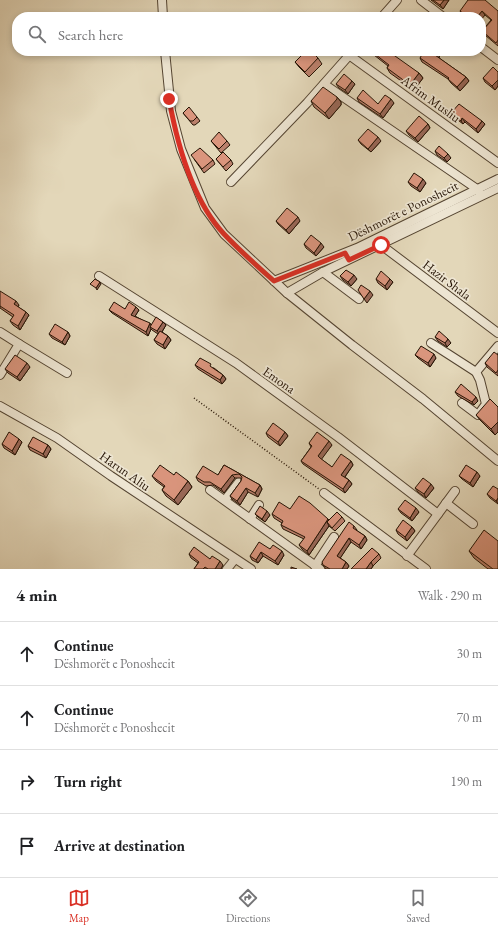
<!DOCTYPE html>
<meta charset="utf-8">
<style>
:root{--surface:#fff;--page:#f6f6f6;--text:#202124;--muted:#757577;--line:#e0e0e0;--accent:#d93025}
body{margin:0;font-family:"EB Garamond",serif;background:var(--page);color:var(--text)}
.stop{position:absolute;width:12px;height:12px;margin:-9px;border:3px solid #d93025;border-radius:50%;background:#fff}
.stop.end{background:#d93025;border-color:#fff;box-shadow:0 1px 4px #0008}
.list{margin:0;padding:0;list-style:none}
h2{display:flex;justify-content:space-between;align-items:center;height:52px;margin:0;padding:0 16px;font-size:17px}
h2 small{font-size:13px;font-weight:400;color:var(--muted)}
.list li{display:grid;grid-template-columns:26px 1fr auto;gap:12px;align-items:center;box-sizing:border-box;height:64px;padding:0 16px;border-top:1px solid var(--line)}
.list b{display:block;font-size:15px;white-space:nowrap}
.list p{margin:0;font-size:13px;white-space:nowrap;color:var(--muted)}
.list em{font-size:13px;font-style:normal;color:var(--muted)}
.icon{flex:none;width:22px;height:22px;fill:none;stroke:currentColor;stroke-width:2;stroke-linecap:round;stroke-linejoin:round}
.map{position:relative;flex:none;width:498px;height:569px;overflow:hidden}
.search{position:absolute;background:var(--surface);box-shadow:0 2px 6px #0003;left:12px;right:12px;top:12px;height:44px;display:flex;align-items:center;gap:10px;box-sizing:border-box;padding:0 14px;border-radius:16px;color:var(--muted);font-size:15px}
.sheet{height:308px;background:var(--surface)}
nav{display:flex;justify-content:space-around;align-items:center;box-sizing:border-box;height:56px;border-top:1px solid var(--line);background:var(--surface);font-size:11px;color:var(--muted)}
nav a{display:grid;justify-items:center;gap:2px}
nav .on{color:var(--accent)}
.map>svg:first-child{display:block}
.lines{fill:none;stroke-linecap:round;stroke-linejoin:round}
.minor-casing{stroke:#544431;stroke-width:10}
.path{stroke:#251304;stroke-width:1.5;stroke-dasharray:1 2;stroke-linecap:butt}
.minor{stroke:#ede5d2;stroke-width:8}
.wall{fill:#bb806c;stroke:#251304}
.shaded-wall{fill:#996858;stroke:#251304}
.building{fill:#da957d;stroke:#251304}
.route{stroke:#d93025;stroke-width:5}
.labels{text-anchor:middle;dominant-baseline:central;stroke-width:3.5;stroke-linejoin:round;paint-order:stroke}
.street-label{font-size:13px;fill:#251304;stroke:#ede5d2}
</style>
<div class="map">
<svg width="498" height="569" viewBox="0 0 498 569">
<rect width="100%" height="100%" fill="#e3d7b9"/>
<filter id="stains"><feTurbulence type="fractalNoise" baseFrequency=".005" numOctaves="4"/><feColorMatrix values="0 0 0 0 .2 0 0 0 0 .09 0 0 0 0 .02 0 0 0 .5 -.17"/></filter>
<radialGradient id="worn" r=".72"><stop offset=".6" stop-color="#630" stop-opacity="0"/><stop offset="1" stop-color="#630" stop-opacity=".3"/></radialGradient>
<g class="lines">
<defs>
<g id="minor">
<polyline points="162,0 163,17"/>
<polyline points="421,0 443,17"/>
<polyline points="382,17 397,0"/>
<polyline points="481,47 498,60"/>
<polyline points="165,51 171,111 181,149 205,208 224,234 287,293 352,345 423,399 498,461"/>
<polyline points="349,55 498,163"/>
<polyline points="324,84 477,189 479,192"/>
<polyline points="231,182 307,103 353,51"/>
<polyline points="381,245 498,333"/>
<polyline points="323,272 359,299"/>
<polyline points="99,276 236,363 338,437 438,514"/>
<polyline points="274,281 357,248 498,179"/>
<polyline points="287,293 323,272 498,188"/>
<polyline points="0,332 19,344 0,375"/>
<polyline points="431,343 476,372 498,346"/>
<polyline points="19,344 67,373"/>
<polyline points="462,403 478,415 486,404 480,380 476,372"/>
<polyline points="0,406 57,438 111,476 251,569"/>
<polyline points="210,490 320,569"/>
<polyline points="324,493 426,569"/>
<polyline points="225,500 239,482"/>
<polyline points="446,503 473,524"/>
<polyline points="250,519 259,505"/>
<polyline points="407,556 455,491"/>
<polyline points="315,566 334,537"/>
<polyline points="227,569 235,559"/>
</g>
</defs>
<!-- minor casing -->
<use href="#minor" class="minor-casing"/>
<!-- path -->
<polyline class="path" points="194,398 319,489"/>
<!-- minor -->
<use href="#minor" class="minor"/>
</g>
<!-- wall -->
<g class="wall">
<polygon points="431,0 449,0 443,9"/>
<polygon points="460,11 498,11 498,46 485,35 482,31 491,20 485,15 481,17 466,17 462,14"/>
<polygon points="314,51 321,51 318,54"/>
<polygon points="371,51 419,73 423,78 414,90 390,73 387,68 388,66 374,55"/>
<polygon points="440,55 439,58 466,77 469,81 460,91 451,83 448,79 422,62 420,58"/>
<polygon points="318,58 322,64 309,77 299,67 295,62"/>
<polygon points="498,72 498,86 495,90 485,82 483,78"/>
<polygon points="352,81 355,84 348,94 339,88 336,84"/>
<polygon points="337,97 341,102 341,105 329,119 314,107 311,101"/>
<polygon points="357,98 378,104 394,103 383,118 359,102"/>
<polygon points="183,113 197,117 200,121 195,125 193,125"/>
<polygon points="451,113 485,124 478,133 465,122 463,124 454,117"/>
<polygon points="428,124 430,128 418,142 409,135 406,131"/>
<polygon points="358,140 381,141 371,152 361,144"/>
<polygon points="211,141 227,141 230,145 221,153"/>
<polygon points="435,151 451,158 447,162 437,155"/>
<polygon points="194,159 213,160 215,164 204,173"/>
<polygon points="216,159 231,160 233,164 226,171"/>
<polygon points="408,182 426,183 420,192 411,186"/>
<polygon points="276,221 300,221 289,234 278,224"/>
<polygon points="304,244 324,247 316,256 306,248"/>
<polygon points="340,276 357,279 351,286 343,280"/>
<polygon points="376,279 393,282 387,290 378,283"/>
<polygon points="19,305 18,307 26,312 29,315 20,330 13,325 10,321 13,317 0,308 0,306"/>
<polygon points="125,309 139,310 135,316 151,325 163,322 166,325 162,332 168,336 171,340 165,349 157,344 154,340 158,334 152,330 151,329 148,336 112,313 109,310"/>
<polygon points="68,332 70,336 65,345 52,338 49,334"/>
<polygon points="435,337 451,343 447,347 438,341"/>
<polygon points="415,355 436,358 430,367 418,358"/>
<polygon points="498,355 498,376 487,367 485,363"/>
<polygon points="195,365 214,368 223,375 226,379 222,384 198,369"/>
<polygon points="30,367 20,381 8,373 5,369"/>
<polygon points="455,392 478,401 474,405 458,396"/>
<polygon points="498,407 498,432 495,435 480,420 476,415"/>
<polygon points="285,432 288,436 280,446 268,437 266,433"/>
<polygon points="22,442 15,455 4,448 2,444"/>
<polygon points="309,443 332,445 321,459 332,467 351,461 353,465 345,477 349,480 352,484 345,493 303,464 301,461 311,447"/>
<polygon points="48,445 51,449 46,458 30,450 28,446"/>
<polygon points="224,465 260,485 262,489 258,497 248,492 240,505 232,499 230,496 241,481 241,478 235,478 224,493 213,485 206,486 198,481 196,477 218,475"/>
<polygon points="174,475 188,481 192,487 178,505 166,496 162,490 164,487 156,481 152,476"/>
<polygon points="459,476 480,476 473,487 462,479"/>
<polygon points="415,488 434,488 426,498 418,492"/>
<polygon points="498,489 498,504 490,498 487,494"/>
<polygon points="290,509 329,520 342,517 345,521 335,531 329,526 309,555 302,549 299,545 304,539 283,529 281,525 282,523 274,518 272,514"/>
<polygon points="398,509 419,512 412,521 401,513"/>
<polygon points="255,514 270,515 265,522 258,517"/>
<polygon points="354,526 357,530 356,530 365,536 367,540 361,549 351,542 340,558 346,562 349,566 347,569 326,569 323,565"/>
<polygon points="412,527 415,531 407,541 398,534 396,530"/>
<polygon points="270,549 284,555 278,565 263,556 258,563 252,560 250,556"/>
<polygon points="469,551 498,569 488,569 474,558"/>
<polygon points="189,554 210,559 223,565 221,569 194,569 198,563 191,558"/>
<polygon points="379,554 381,558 373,566 371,569 351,569"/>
</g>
<!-- shaded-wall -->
<g class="shaded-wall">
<polygon points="444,0 449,0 443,9 440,5"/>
<polygon points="482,11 485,15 481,20 481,17 477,17"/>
<polygon points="437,52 440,55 438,59 435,55"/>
<polygon points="419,73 423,78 414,90 410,85"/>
<polygon points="466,77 469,81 460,91 457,87"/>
<polygon points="498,80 498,86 495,90 492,86"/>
<polygon points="352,81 355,84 348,94 345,90"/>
<polygon points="337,97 341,102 341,105 329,119 325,113"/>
<polygon points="391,99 394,103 383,118 380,114"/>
<polygon points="462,118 465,122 463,124 461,121"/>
<polygon points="482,121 485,124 478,133 476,129"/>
<polygon points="428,124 430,128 418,142 415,138"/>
<polygon points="378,137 381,141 371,152 368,149"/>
<polygon points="448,154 451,158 447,162 444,158"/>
<polygon points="423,179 426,183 420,192 417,188"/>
<polygon points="298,217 300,221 289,234 286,230"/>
<polygon points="321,243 324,247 316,256 314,253"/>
<polygon points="354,275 357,279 351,286 348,282"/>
<polygon points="390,279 393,282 387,290 385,286"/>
<polygon points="100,282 101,284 97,290 96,288"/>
<polygon points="370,291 373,295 367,303 364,299"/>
<polygon points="16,301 19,305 17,308 14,304"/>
<polygon points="136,307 139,310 134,318 131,315"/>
<polygon points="26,312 29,315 20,330 18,326"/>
<polygon points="163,322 166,325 160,335 157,331"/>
<polygon points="150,323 152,327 150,327 151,329 148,336 146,332"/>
<polygon points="68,332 70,336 65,345 62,342"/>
<polygon points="168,336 171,340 165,349 163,345"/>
<polygon points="448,339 451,343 447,347 445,343"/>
<polygon points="434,354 436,358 430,367 428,363"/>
<polygon points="27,363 30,367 20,381 17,377"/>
<polygon points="223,375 226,379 222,384 220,380"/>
<polygon points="476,397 478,401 474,405 472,402"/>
<polygon points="498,422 498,432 495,435 491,429"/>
<polygon points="285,432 288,436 280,446 278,442"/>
<polygon points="19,439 22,442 15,455 12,451"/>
<polygon points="329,441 332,445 321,460 318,456"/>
<polygon points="48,445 51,449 46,458 43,454"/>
<polygon points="351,461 353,465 344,478 341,475"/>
<polygon points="477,472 480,476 473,487 470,483"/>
<polygon points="232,475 235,478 224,493 221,489"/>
<polygon points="349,480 352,484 345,493 343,489"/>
<polygon points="188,481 192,487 178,505 174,500"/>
<polygon points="431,484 434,488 426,498 424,494"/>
<polygon points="260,485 262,489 258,497 255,493"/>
<polygon points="246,488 248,492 240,505 237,501"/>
<polygon points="498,498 498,504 496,501"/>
<polygon points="416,508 419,512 412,521 410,518"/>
<polygon points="267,511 270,515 265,522 262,519"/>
<polygon points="328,519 331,523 327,522 329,526 309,555 307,551"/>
<polygon points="412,527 415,531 407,541 405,537"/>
<polygon points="365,536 367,540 361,549 359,545"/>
<polygon points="349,538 351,542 339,560 337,556"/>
<polygon points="282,551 284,555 278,565 275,561"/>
<polygon points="261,552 263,556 258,563 256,560"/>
<polygon points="220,561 223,565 221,569 215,569"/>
<polygon points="346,562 349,566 347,569 342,569"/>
<polygon points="371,562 373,566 371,569 366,569"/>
</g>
<!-- building -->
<g class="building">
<polygon points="433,0 444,0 440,5"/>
<polygon points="468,0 485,0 498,11 498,40 496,43 482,31 492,20 482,11 477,17 468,17 460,11"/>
<polygon points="306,51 311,51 318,58 305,72 295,62"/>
<polygon points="371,51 388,51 419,73 410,85 387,68 389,65"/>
<polygon points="424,51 436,51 437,52 435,55 466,77 457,87 448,79 449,78 420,58"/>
<polygon points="493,67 498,72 498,80 492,86 483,78"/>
<polygon points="344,74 352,81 345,90 336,84"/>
<polygon points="323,87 337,97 337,99 325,113 311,101"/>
<polygon points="363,90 378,104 385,95 391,99 380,114 357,98"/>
<polygon points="459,104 482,121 476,129 462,118 461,121 451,113"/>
<polygon points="189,107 197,117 193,121 190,121 183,113"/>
<polygon points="419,116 428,124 415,138 406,131"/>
<polygon points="368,129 378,137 368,149 358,140"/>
<polygon points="219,132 227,141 219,149 211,141"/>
<polygon points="439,146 448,154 444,158 435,151"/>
<polygon points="200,148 213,160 202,169 191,155"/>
<polygon points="223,152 231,160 223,167 216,159"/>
<polygon points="414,173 423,179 417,188 408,182"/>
<polygon points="287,208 298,217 286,230 276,221"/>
<polygon points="311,235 321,243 314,253 304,244"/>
<polygon points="346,270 354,275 348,282 340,276"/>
<polygon points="381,271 390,279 385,286 376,279"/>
<polygon points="95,279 100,282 96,288 90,284"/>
<polygon points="361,285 370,291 364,299 358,290"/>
<polygon points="0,291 16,301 14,304 26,312 18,326 10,321 14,315 0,306"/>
<polygon points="114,302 125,309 129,302 136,307 131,315 150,323 146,332 109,310"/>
<polygon points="156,317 163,322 157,331 150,327"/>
<polygon points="55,324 68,332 62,342 49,334"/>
<polygon points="160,331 168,336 163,345 154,340"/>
<polygon points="439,331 448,339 445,343 435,337"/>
<polygon points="421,346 434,354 428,363 415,355"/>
<polygon points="494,352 498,355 498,370 496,373 485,363"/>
<polygon points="15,355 27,363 17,377 5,369"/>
<polygon points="200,358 211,364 210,366 223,375 220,380 195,365"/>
<polygon points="461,384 476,397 472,402 455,392"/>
<polygon points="490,399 498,407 498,422 491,429 476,415"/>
<polygon points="273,423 285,432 278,442 266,433"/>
<polygon points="9,432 19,439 12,451 2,444"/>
<polygon points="317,432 329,441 318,456 320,458 332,467 341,454 351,461 341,475 349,480 343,489 301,461 312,446 309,443"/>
<polygon points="33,437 48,445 43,454 28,446"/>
<polygon points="160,465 174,475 176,472 188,481 174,500 162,490 165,486 152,476"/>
<polygon points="224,465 260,485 255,493 246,488 237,501 230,496 241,481 242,477 239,474 232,475 221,489 210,482 204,482 196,477 203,466 218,475"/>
<polygon points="466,465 477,472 470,483 459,476"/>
<polygon points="423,478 431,484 424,494 415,488"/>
<polygon points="493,486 498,489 498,498 496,501 487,494"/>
<polygon points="299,496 310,503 328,519 307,551 299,545 305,537 281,525 283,521 272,514 279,502 290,509"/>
<polygon points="405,500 416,508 410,518 398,509"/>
<polygon points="260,506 267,511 262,519 255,514"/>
<polygon points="337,512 342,517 332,528 327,522"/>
<polygon points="403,520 412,527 405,537 396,530"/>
<polygon points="349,522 354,526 353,528 365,536 359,545 349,538 337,556 346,562 342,569 330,569 323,565 322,562"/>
<polygon points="484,530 498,541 498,569 493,569 469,551"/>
<polygon points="259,542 270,549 273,545 282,551 275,561 261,552 256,560 250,556"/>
<polygon points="194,547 210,559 212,556 220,561 215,569 208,569 205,567 203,569 194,569 199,562 189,554"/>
<polygon points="372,548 379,554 371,562 366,569 351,569"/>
<polygon points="291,567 297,569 291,569"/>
</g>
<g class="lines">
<!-- route -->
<path class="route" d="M169,99c8,44 24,102 55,135 16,17 33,32 50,47l71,-28 4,7 32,-15"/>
</g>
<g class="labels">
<!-- street labels -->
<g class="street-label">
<text transform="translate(431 99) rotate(36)">Afrim Musliu</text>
<text transform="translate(403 211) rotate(-26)">Dëshmorët e Ponoshecit</text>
<text transform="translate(447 280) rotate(37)">Hazir Shala</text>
<text transform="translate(279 380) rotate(35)">Emona</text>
<text transform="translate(125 471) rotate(35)">Harun Aliu</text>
</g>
</g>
<rect width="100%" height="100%" filter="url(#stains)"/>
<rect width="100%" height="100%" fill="url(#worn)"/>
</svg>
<div class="stop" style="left:381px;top:245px"></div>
<div class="stop end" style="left:169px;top:99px"></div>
<div class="search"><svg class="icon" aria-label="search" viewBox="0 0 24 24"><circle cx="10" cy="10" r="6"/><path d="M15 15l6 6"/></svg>Search here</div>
</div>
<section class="sheet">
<h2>4 min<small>Walk · 290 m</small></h2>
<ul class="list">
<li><svg class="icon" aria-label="ahead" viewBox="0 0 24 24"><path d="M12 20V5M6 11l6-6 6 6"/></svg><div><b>Continue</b><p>Dëshmorët e Ponoshecit</p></div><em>30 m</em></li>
<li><svg class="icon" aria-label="ahead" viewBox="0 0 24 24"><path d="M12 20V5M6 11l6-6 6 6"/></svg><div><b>Continue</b><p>Dëshmorët e Ponoshecit</p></div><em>70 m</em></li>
<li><svg class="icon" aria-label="right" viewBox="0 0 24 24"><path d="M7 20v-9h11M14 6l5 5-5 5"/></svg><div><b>Turn right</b></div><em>190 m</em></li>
<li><svg class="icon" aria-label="arrive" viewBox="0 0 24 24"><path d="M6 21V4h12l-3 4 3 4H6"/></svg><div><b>Arrive at destination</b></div></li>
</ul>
</section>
<nav>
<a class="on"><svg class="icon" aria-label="map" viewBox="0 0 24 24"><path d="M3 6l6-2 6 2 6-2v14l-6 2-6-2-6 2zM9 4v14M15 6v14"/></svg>Map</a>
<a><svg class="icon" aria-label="directions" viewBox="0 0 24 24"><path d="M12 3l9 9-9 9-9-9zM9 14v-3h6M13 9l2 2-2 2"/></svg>Directions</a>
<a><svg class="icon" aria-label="saved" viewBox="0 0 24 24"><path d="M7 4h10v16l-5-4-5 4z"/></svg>Saved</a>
</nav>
